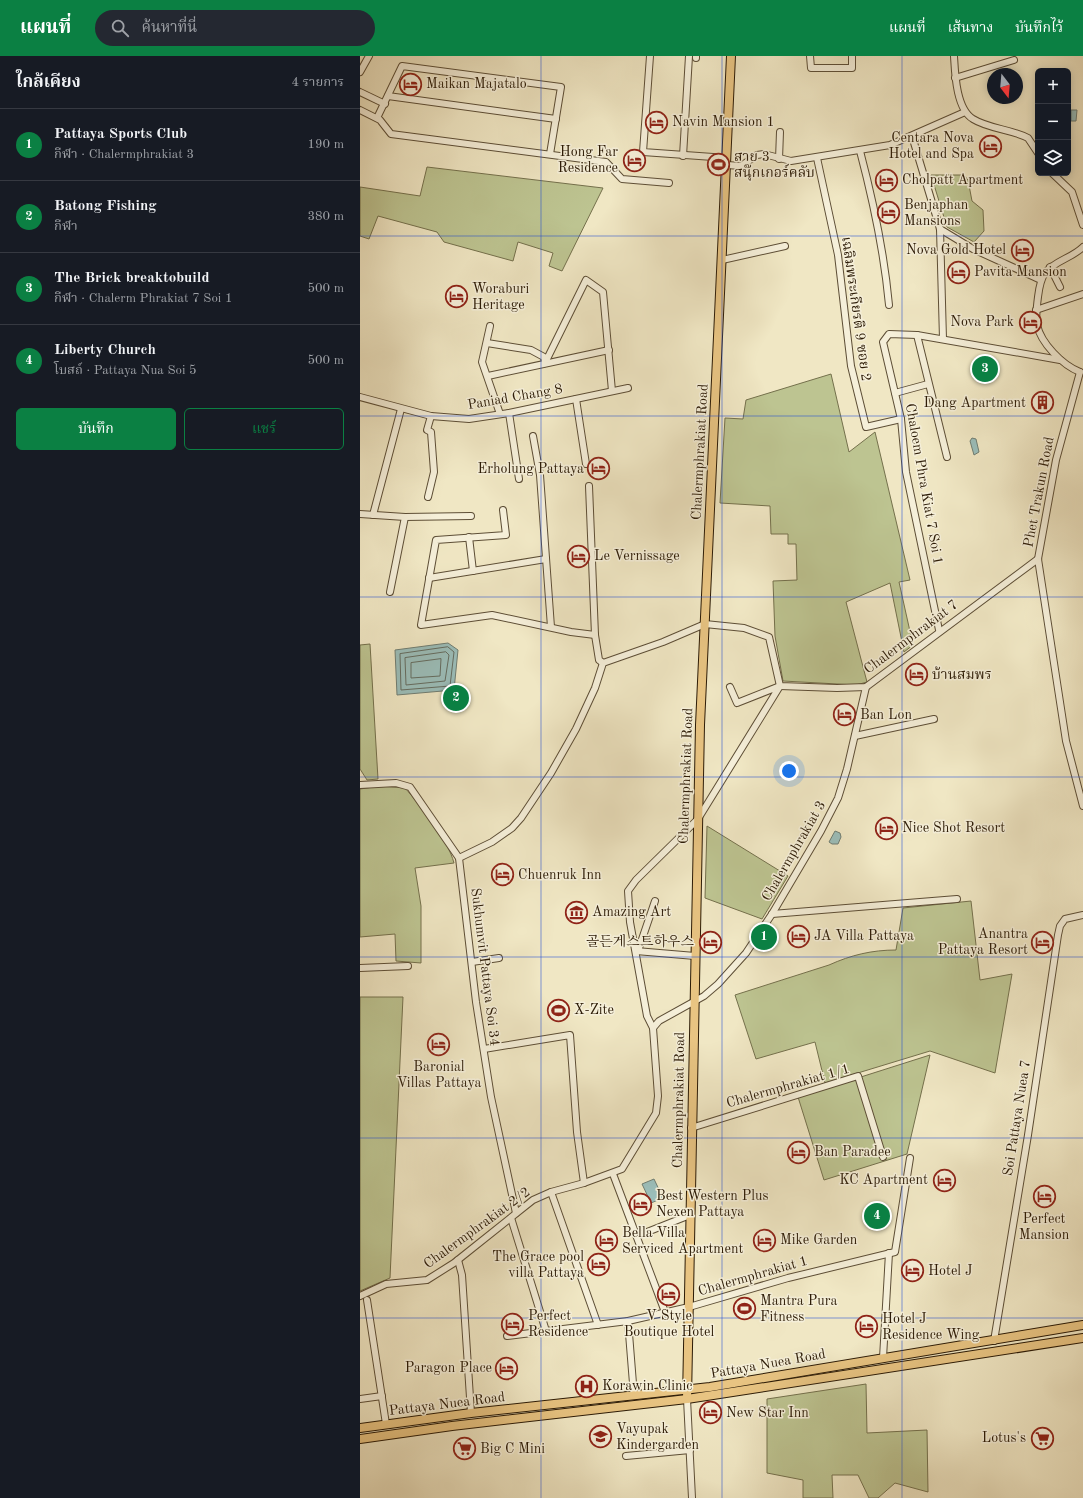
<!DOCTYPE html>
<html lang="th">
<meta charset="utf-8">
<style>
:root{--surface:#171b24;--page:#242831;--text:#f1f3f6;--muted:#9ea1a6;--line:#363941;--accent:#0b8043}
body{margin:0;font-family:"Old Standard TT","Noto Serif KR","Noto Serif Thai",serif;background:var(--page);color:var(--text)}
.controls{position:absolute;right:12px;top:12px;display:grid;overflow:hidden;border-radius:6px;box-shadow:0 2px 10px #0003}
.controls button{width:36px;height:36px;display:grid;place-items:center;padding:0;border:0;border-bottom:1px solid var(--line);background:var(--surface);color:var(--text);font:20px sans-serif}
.compass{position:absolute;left:627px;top:12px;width:36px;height:36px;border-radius:50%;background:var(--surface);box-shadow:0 2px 10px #0003;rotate:164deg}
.you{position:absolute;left:429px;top:715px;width:14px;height:14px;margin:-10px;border:3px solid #fff;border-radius:50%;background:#1a73e8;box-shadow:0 0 0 6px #1a73e833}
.badge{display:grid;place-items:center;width:26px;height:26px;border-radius:50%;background:var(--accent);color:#fff;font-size:13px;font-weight:700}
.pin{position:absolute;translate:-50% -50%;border:2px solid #fff;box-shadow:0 1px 4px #0006}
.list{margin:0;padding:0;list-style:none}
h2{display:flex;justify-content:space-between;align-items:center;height:52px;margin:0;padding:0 16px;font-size:17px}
h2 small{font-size:13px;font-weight:400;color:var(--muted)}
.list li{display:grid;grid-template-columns:26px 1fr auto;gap:12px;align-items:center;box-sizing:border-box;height:72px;padding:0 16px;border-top:1px solid var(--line)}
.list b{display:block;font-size:15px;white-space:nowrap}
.list p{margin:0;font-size:13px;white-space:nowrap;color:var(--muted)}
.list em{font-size:13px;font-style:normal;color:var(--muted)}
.actions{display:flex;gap:8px;padding:12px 16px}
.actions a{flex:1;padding:9px 0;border:1px solid var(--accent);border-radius:6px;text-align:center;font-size:14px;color:var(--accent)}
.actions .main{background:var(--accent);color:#fff}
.icon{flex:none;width:22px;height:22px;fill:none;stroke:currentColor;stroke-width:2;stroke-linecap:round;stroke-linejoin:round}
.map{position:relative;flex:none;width:723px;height:1442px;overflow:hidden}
header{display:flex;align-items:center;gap:24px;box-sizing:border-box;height:56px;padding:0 20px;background:var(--accent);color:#fff}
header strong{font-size:19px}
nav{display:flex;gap:22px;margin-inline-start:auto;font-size:14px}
.search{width:280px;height:36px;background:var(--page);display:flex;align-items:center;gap:10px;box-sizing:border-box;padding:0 14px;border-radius:22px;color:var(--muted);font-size:15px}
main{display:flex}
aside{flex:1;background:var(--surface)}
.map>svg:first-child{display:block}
.green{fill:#bdc491;stroke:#74704c}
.water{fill:#9bbeba;stroke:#6f7d72}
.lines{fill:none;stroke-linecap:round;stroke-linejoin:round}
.shore{stroke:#646c60;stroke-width:1}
.minor-casing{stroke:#5d4e36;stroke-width:8}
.major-casing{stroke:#2c1b06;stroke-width:10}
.minor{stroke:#f5efd9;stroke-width:6}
.major{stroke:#e8c482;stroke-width:8}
.grid{fill:none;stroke:#1d4ed8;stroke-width:1;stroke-opacity:0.55}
.labels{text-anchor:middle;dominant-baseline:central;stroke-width:3;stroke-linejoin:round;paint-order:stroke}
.poi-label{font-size:14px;fill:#2c1b06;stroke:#f5efd9;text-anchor:start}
.street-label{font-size:14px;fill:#2c1b06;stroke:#f5efd9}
</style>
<header>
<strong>แผนที่</strong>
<div class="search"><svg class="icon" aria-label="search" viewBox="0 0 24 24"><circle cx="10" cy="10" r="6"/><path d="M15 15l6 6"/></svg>ค้นหาที่นี่</div>
<nav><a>แผนที่</a><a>เส้นทาง</a><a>บันทึกไว้</a></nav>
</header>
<main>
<aside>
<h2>ใกล้เคียง<small>4 รายการ</small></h2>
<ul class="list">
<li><span class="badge">1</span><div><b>Pattaya Sports Club</b><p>กีฬา · Chalermphrakiat 3</p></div><em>190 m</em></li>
<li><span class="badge">2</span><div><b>Batong Fishing</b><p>กีฬา</p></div><em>380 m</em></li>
<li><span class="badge">3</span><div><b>The Brick breaktobuild</b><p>กีฬา · Chalerm Phrakiat 7 Soi 1</p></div><em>500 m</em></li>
<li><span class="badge">4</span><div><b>Liberty Church</b><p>โบสถ์ · Pattaya Nua Soi 5</p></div><em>500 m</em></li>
</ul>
<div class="actions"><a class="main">บันทึก</a><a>แชร์</a></div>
</aside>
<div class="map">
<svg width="723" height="1442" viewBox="0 0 723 1442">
<rect width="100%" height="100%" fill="#f0e7c4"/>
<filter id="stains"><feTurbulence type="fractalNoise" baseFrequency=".005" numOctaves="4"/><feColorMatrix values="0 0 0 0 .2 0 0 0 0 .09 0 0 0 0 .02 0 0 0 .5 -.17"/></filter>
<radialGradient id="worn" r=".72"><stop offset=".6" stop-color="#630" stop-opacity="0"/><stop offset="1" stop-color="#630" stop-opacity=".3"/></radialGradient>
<!-- green -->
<g class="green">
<polygon points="67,111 243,132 202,215 189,210 193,197 158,186 153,205 84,186 77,176 18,160 9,183 0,180 0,131 60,140"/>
<polygon points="571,119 604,119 608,124 612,145 623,154 624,175 614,186 587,171"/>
<polygon points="471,318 489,396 515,376 550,524 539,526 553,589 544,596 530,527 486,546 507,626 496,629 423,625 415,580 413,525 437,524 436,488 428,488 428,478 411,478 410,450 360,447 365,362 383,363 386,344"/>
<polygon points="10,588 18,723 7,724 0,713 0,589"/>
<path d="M20,730l25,2c16,18 43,52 49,75l-39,5 6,38v57l-25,-2 -1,-27 -35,3v-148z"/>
<polygon points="347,770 428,820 402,863 345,842"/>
<path d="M611,845l9,79 32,-6 -17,99 -65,-22 -105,32 -10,-41 -59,17 -21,-64 94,-30c22,-10 43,-15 67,-15l7,-42z"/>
<polygon points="0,941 43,941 30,1222 0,1235"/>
<polygon points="570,999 547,1098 464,1124 438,1041"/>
<polygon points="506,1328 507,1377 567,1374 568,1436 535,1427 518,1442 509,1442 498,1419 472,1419 473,1442 443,1442 443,1424 407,1417 407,1343"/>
</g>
<!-- water -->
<g class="water">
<polygon points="711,54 717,54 716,65 711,65"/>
<polygon points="612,382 616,383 619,396 614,399 610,385"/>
<polygon points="88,587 98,594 94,634 37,639 35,594"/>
<polygon points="475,775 480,777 481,781 478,788 472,788 469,786"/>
<polygon points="294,1123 303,1142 291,1147 282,1128"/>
</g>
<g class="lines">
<!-- shore -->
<g class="shore">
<polygon points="88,591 94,596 90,630 41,634 40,598"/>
<polygon points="86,596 89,599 85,625 46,629 45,602"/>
<polygon points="81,603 80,620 51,622 51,607"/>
</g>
<defs>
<g id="minor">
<polyline points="290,0 283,96 367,102"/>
<polyline points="450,0 451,12 492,12 492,0"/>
<path d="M594,0c1,17 2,53 19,63 16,10 38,10 55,19l10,15"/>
<polyline points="336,2 336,0"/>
<polyline points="0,16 9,0"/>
<polyline points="595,22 654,4"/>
<polyline points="0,36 25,48"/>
<polyline points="28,40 196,63"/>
<polyline points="0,54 20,64 31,78 246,106 262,123 309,127"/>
<polyline points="17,62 42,10 201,31 190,98"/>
<polyline points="552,80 580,173 583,283"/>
<path d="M500,95c14,53 24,100 29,154"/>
<polyline points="323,100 329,0"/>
<polyline points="457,102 478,199 491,310 506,371 541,363"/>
<polyline points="419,103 420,76"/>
<polyline points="367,109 381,110 397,99 404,98 431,105 530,89 605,56"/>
<polyline points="692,117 712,136 723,169"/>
<polyline points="580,173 613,193 681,224"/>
<polyline points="362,204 425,190"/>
<polyline points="690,211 700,231"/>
<polyline points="676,254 723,238"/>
<polyline points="130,270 122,306 140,358"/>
<polyline points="557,279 587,401"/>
<polyline points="127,287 171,294 184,301 185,307"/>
<polyline points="185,307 226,224 243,236 252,335"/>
<polyline points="720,316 696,404 678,503 706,685 723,750"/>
<path d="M720,316c-18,-7 -39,-29 -43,-47 -2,-9 0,-19 1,-28 1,-8 2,-17 7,-24 9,-12 27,-15 38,-26"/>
<polyline points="128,320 249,294"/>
<polyline points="535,337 568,328"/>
<polyline points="0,341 71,360 109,363 149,357 268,332"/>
<polyline points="216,343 226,408"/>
<polyline points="149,357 159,423"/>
<polyline points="173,380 180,419 191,571"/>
<polyline points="229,430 235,579 239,604 243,607"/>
<polyline points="68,441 74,416 71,376 67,374 71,360"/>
<polyline points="143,454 146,479 76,484 61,569 132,559 211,576 235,579"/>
<polyline points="0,458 45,461 111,460"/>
<polyline points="13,459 41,353"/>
<polyline points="109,481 113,515"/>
<polyline points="69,522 186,503"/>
<polyline points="30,536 45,461"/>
<polyline points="579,574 546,416 541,363 523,286 529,278 557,279 700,304"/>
<polyline points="495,680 574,663"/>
<polyline points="0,729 36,727 50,731 99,802 116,946 131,1041 156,1157"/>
<polyline points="99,802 132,786 152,772 161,762 191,717 216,673 235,632 243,607 303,586 345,568 384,572 409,581 420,630 477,632 506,631 678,503"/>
<polyline points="412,858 597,843"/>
<polyline points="276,895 335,900"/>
<polyline points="278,895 295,845"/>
<polyline points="112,906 139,902"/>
<polyline points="0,912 48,910"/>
<polyline points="293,972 287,960 270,866 268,835 276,824 338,763 420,630 377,647 370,631"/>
<polyline points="124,993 210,979 217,1076 224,1127"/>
<polyline points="331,1072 498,1020 523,1101"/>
<polyline points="253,1118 305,1256"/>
<polyline points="191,1136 238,1269"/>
<polyline points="151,1162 186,1275"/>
<polyline points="277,1180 330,1159"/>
<polyline points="98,1204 102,1219 111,1357"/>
<polyline points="0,1240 26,1228 67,1224 94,1207 173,1144 191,1136 224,1127 262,1113 296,1057 298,1040 293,972 299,965 344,940 358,928 386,897 412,858 461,775 478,742 487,713 506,631"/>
<polyline points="7,1244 26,1368"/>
<polyline points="268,1265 274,1340"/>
<polyline points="147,1280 268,1265 329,1251 428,1222 535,1196 550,1102"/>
<polyline points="634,1285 668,1079 698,879 700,870 705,863 723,859"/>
<polyline points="523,1302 529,1197"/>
<polyline points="0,1343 22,1340"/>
<polyline points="327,1343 332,1442"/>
<polyline points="266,1400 330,1394"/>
</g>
<g id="major">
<polyline points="327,1343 340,669 371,0"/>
<polyline points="0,1372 111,1357 350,1331 723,1269"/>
<polyline points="0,1383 92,1370 327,1343 723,1282"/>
</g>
</defs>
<!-- minor casing -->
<use href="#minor" class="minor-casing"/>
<!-- major casing -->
<use href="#major" class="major-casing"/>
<!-- minor -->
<use href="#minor" class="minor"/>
<!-- major -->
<use href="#major" class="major"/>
</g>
<!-- grid -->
<path class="grid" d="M181,0v1442M362,0v1442M542,0v1442M0,180h723M0,360h723M0,541h723M0,721h723M0,901h723M0,1082h723M0,1262h723"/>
<!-- icons -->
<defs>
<symbol id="hotel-ring" viewBox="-11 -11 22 22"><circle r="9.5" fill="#f5efd9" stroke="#8f2418" stroke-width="1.5"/><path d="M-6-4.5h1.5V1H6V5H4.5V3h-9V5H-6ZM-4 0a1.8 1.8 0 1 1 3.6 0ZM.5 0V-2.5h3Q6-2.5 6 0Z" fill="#8f2418"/></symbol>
<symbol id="stadium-ring" viewBox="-11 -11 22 22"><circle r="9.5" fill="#f5efd9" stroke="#8f2418" stroke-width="1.5"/><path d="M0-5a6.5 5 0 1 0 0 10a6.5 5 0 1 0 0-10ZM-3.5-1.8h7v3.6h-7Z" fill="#8f2418"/></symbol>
<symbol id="building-ring" viewBox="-11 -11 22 22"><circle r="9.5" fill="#f5efd9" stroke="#8f2418" stroke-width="1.5"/><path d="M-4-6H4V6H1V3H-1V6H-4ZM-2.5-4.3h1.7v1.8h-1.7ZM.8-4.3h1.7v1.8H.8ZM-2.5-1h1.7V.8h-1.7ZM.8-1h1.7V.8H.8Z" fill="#8f2418"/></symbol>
<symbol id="museum-ring" viewBox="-11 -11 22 22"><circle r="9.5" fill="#f5efd9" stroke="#8f2418" stroke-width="1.5"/><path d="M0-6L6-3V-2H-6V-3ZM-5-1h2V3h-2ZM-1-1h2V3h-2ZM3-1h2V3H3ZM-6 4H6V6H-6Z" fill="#8f2418"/></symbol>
<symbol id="hospital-ring" viewBox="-11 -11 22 22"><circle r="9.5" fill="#f5efd9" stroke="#8f2418" stroke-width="1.5"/><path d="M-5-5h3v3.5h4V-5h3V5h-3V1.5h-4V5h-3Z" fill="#8f2418"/></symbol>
<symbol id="school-ring" viewBox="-11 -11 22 22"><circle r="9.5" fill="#f5efd9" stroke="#8f2418" stroke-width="1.5"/><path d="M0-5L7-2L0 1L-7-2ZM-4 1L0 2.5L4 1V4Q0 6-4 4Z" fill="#8f2418"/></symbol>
<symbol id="supermarket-ring" viewBox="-11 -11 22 22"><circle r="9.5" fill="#f5efd9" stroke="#8f2418" stroke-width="1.5"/><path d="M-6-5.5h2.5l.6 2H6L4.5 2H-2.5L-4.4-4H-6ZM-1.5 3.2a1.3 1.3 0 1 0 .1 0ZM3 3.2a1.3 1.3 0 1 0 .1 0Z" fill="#8f2418"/></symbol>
</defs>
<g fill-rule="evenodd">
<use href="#hotel-ring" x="38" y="16" width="25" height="25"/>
<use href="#hotel-ring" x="284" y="54" width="25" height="25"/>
<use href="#hotel-ring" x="618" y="78" width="25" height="25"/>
<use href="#hotel-ring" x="262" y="92" width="25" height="25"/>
<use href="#stadium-ring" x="346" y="96" width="25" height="25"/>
<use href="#hotel-ring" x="514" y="112" width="25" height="25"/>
<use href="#hotel-ring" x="516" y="144" width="25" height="25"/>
<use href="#hotel-ring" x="650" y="182" width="25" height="25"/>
<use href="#hotel-ring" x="586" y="204" width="25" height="25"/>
<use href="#hotel-ring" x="84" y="228" width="25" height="25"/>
<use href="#hotel-ring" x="658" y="254" width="25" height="25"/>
<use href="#building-ring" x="670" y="334" width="25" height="25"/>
<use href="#hotel-ring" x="226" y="400" width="25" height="25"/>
<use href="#hotel-ring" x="206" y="488" width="25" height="25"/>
<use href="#hotel-ring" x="544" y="606" width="25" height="25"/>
<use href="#hotel-ring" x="472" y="646" width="25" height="25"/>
<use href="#hotel-ring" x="514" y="760" width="25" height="25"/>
<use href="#hotel-ring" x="130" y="806" width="25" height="25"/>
<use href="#museum-ring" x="204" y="844" width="25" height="25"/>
<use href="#hotel-ring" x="426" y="868" width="25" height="25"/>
<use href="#hotel-ring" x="338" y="874" width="25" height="25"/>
<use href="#hotel-ring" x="670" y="874" width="25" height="25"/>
<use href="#stadium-ring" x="186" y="942" width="25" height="25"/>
<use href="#hotel-ring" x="66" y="976" width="25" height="25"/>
<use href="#hotel-ring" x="426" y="1084" width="25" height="25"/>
<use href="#hotel-ring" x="572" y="1112" width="25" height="25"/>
<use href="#hotel-ring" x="672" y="1128" width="25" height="25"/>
<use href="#hotel-ring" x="268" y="1136" width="25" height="25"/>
<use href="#hotel-ring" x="392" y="1172" width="25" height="25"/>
<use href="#hotel-ring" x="234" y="1172" width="25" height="25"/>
<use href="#hotel-ring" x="226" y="1196" width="25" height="25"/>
<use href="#hotel-ring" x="540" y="1202" width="25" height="25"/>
<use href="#hotel-ring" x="296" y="1226" width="25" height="25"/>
<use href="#stadium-ring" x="372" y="1240" width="25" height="25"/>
<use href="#hotel-ring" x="140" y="1256" width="25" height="25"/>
<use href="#hotel-ring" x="494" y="1258" width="25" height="25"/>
<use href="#hotel-ring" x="134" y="1300" width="25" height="25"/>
<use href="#hospital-ring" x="214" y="1318" width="25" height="25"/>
<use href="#hotel-ring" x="338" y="1344" width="25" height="25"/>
<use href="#school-ring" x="228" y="1368" width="25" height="25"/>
<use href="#supermarket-ring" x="670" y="1370" width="25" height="25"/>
<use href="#supermarket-ring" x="92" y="1380" width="25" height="25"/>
</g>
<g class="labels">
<!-- poi labels -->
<g class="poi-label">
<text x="66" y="28">Maikan Majatalo</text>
<text x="312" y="66">Navin Mansion 1</text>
<text x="614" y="82" text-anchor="end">Centara Nova<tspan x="614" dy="16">Hotel and Spa</tspan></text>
<text x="258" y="96" text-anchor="end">Hong Far<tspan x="258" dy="16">Residence</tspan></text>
<text x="374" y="101">สาย 3<tspan x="374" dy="16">สนุ๊กเกอร์คลับ</tspan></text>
<text x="542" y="124">Cholpatt Apartment</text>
<text x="544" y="149">Benjaphan<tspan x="544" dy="16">Mansions</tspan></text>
<text x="646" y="194" text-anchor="end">Nova Gold Hotel</text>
<text x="614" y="216">Pavita Mansion</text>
<text x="112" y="233">Woraburi<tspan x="112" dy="16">Heritage</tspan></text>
<text x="654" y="266" text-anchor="end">Nova Park</text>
<text x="666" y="347" text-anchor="end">Dang Apartment</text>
<text x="224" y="413" text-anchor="end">Erholung Pattaya</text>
<text x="234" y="500">Le Vernissage</text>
<text x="572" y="619">บ้านสมพร</text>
<text x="500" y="659">Ban Lon</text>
<text x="542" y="772">Nice Shot Resort</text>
<text x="158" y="819">Chuenruk Inn</text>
<text x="232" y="856">Amazing Art</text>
<text x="668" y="878" text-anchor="end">Anantra<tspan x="668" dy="16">Pattaya Resort</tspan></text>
<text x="454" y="880">JA Villa Pattaya</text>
<text x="334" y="886" text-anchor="end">골든게스트하우스</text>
<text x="214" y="954">X-Zite</text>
<text x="79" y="1011" text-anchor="middle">Baronial<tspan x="79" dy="16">Villas Pattaya</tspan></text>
<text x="454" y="1096">Ban Paradee</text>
<text x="568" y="1124" text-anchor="end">KC Apartment</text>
<text x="296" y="1140">Best Western Plus<tspan x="296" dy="16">Nexen Pattaya</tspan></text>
<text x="684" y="1163" text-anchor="middle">Perfect<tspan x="684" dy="16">Mansion</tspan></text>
<text x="262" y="1177">Bella Villa<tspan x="262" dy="16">Serviced Apartment</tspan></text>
<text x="420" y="1184">Mike Garden</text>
<text x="224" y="1201" text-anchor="end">The Grace pool<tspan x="224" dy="16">villa Pattaya</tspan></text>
<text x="568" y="1215">Hotel J</text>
<text x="400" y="1245">Mantra Pura<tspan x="400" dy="16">Fitness</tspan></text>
<text x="168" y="1260">Perfect<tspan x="168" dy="16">Residence</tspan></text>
<text x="309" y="1260" text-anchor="middle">V Style<tspan x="309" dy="16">Boutique Hotel</tspan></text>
<text x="522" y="1263">Hotel J<tspan x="522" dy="16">Residence Wing</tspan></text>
<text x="132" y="1312" text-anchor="end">Paragon Place</text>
<text x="242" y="1330">Korawin Clinic</text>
<text x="366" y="1357">New Star Inn</text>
<text x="256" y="1373">Vayupak<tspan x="256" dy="16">Kindergarden</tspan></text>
<text x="666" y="1382" text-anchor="end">Lotus's</text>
<text x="120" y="1393">Big C Mini</text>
</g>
<!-- street labels -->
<g class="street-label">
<text transform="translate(496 253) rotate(82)">เฉลิมพระเกียรติ 9 ซอย 2</text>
<text transform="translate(155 341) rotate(-10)">Paniad Chang 8</text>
<text transform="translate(340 396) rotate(-87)">Chalermphrakiat Road</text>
<text transform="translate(564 428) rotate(80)">Chaloem Phra Kiat 7 Soi 1</text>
<text transform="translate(679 436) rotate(-79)">Phet Trakun Road</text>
<text transform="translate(551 581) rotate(-37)">Chalermphrakiat 7</text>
<text transform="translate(326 720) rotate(-88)">Chalermphrakiat Road</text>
<text transform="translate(434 795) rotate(-60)">Chalermphrakiat 3</text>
<text transform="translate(125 911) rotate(83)">Sukhumvit Pattaya Soi 34</text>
<text transform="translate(428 1030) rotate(-16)">Chalermphrakiat 1/1</text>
<text transform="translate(319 1044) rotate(-89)">Chalermphrakiat Road</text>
<text transform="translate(657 1062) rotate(-81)">Soi Pattaya Nuea 7</text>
<text transform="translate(117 1172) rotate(-36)">Chalermphrakiat 2/2</text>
<text transform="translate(393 1220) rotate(-16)">Chalermphrakiat 1</text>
<text transform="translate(408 1308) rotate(-10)">Pattaya Nuea Road</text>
<text transform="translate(87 1348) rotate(-7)">Pattaya Nuea Road</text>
</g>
</g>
<rect width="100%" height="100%" filter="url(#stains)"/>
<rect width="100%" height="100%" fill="url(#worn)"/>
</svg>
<div class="controls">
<button>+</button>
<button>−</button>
<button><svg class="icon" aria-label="layers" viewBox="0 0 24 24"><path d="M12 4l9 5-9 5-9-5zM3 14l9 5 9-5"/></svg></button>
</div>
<svg class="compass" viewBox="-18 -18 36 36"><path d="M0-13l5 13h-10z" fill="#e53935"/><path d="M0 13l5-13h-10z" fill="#9ea1a6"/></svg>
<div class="you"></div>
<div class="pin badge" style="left:404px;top:881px">1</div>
<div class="pin badge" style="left:96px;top:642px">2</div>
<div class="pin badge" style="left:625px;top:313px">3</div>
<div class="pin badge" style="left:517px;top:1160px">4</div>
</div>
</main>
